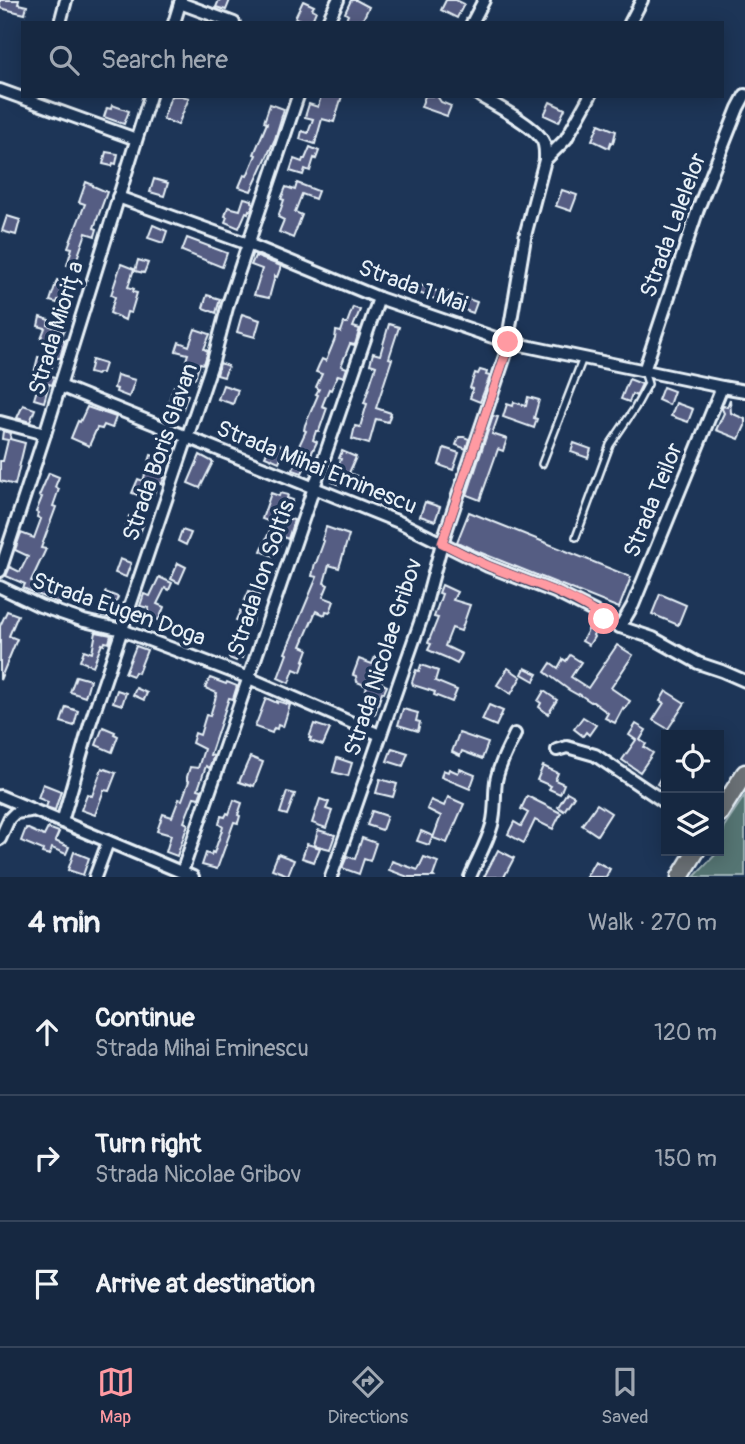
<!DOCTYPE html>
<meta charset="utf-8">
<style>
:root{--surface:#162841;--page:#23344c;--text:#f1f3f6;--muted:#9ea6b1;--line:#35445a;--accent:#ff9aa2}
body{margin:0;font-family:Pangolin,sans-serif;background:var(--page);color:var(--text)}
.controls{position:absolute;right:21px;bottom:21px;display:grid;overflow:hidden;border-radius:0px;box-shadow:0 4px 18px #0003}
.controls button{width:63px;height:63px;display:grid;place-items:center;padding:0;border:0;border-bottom:2px solid var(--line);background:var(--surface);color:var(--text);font:35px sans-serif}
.stop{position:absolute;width:21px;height:21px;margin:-16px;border:5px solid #ff9aa2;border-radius:50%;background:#fff}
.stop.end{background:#ff9aa2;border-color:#fff;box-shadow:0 2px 7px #0008}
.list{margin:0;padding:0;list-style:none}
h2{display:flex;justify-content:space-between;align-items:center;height:91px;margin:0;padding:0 28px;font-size:30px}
h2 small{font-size:23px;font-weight:400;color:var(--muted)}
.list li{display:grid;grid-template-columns:46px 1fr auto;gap:21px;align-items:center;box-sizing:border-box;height:126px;padding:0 28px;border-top:2px solid var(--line)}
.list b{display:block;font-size:26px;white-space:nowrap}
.list p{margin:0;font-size:23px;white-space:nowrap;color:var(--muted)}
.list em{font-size:23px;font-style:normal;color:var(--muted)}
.icon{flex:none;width:38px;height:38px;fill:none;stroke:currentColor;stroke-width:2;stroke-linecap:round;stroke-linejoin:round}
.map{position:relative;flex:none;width:745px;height:877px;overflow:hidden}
.search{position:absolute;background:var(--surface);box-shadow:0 4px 18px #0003;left:21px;right:21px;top:21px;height:77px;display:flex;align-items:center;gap:18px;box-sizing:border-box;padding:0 24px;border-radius:0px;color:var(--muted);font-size:26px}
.sheet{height:469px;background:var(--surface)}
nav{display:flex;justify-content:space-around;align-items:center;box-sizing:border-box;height:98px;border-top:2px solid var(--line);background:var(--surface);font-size:19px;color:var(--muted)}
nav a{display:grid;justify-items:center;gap:4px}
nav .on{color:var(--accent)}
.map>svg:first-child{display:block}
.green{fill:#557473;stroke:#9eb2b6;stroke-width:2}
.building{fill:#545d83;stroke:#e8f1f8;stroke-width:2}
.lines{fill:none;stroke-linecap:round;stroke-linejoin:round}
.lane-casing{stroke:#e8f1f8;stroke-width:10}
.street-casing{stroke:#e8f1f8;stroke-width:16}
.primary-casing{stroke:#e8f1f8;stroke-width:21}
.lane{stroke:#1d3557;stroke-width:5}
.street{stroke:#1d3557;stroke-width:10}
.primary{stroke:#6b7074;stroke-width:16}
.route{stroke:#ff9aa2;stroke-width:9}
.labels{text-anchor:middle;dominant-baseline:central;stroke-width:7;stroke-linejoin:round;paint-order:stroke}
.street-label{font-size:23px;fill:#e8f1f8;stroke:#1d3557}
</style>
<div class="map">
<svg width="745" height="877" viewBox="0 0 745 877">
<rect width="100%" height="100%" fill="#1d3557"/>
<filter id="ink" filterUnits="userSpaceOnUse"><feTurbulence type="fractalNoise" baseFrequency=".0143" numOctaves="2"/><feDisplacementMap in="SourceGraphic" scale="14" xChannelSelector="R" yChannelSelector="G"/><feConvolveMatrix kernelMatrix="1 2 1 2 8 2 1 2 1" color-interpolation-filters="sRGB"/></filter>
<g filter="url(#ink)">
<!-- green -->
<polygon class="green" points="745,795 745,877 694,877 719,851 725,825"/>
<!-- building -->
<g class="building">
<polygon points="0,0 19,0 18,4 27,6 25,14 0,8"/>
<polygon points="219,0 230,0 226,10 216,7"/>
<polygon points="351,0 356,0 369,7 361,23 344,23 348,15 345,13"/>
<polygon points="446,0 456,0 464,4 457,18 441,10"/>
<polygon points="303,1 314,6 312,9 316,11 311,23 295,18"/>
<polygon points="171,96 182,96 189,98 178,125 163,119"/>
<polygon points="321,96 342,96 334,122 322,119 315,144 300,139 302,131 308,133 313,119 305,117 309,104 318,107"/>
<polygon points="425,96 437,96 441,102 451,106 447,116 421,107"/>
<polygon points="550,102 565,109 559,122 544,115"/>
<polygon points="270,104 284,109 275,139 251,191 239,187 244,175 247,176 256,155 254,154 267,123 264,122"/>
<polygon points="112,105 129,111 124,124 104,117 107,108 111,109"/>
<polygon points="599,124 616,131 613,143 611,142 609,148 592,140"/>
<polygon points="310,147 319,151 316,159 314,158 310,171 305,169 303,175 290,171 294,159 302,162 303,159 305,159"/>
<polygon points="106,152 118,154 116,164 113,163 112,166 103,164"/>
<polygon points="154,179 168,183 164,196 150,192"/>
<polygon points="86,182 93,185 93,186 107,192 94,228 97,229 95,236 86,233 74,267 67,265 72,248 68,247 85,204 79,202"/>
<polygon points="297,183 318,191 315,199 302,194 295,212 302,215 293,238 279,232 284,220 278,217 284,200 281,199 286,187 295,190"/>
<polygon points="562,190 577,195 571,211 556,206"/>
<polygon points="244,198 252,200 252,202 254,203 251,211 249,210 248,213 246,212 239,228 225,222 227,217 225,216 228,207 240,210"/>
<polygon points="7,216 20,220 16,235 2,231"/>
<polygon points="153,225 167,231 163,243 148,238"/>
<polygon points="187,238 227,253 222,267 182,251"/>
<polygon points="255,256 281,266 277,277 275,276 269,298 254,295 262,269 251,265"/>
<polygon points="138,260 148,263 144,273 135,271"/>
<polygon points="121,264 134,269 128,287 134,289 133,292 137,293 131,313 127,312 125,320 110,313 115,297 111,295"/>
<polygon points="389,273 444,294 445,291 477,302 473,313 386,281"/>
<polygon points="57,280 63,282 62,285 69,287 64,302 58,300 57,303 50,301"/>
<polygon points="207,295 220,299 216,313 203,308"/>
<polygon points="353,307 360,310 353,327 360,329 359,331 355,345 350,344 341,366 347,368 344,377 338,375 331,390 329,389 322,406 327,408 319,431 316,431 313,440 317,442 302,473 293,470 301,449 298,448 306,431 304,430 305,425 318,395 316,394 319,389 316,387 322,374 316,372 319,365 322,359 326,361 335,339 336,331 341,332 344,323 347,323"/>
<polygon points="242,314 260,320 255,337 237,332"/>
<polygon points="40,317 49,320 48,325 64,331 61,339 65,340 60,358 55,358 49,375 55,377 52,385 49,384 44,402 34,399 39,383 32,381 38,357 43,358 49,341 41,338 45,328 38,326"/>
<polygon points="389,324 399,327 389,358 392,359 376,408 391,413 388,422 376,419 369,444 352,439 355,426 360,427 367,404 364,403 376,366 370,364 373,353 380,355"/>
<polygon points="195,329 210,334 204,349 208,351 204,364 200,363 195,378 189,376 184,393 188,395 182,411 167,406 174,386 177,387 188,354 176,351 179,342 189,346"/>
<polygon points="92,360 105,364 102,373 99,373 97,375 89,373"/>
<polygon points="220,363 228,366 224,377 217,375"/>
<polygon points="480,370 487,372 486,375 490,376 480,402 470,398 473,389 470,388 475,373 478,374"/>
<polygon points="117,375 135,380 129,397 116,392 117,389 114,388"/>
<polygon points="629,379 642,384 636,396 632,394 629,402 621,399"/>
<polygon points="223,385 238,390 233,404 218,399"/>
<polygon points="663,387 674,391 669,405 658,400"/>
<polygon points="528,397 539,400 534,418 537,419 534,428 503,417 507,404 513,406 514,402 526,406"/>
<polygon points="730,399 731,413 745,419 745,426 739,439 716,430 724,413 722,409 723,406 727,407"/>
<polygon points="676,403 693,409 688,422 671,416"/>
<polygon points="23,405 35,409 30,422 17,418"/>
<polygon points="87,407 116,417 112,428 104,425 102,429 97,428 89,446 71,438 78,421 80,422"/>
<polygon points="493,416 498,417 492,434 507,439 503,451 498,449 480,500 467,495"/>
<polygon points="3,431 11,433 10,439 25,443 15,485 0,481 0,461 3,461 8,440 2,439"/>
<polygon points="459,437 464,437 469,439 466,449 456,445"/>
<polygon points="271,442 285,447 279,462 265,456"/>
<polygon points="574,443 591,449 588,458 571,452"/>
<polygon points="444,448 459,453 453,470 439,465"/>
<polygon points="342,451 356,457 349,473 357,476 354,486 342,483 341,485 332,482 341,459 339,458"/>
<polygon points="151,455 164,460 159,475 164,477 162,484 158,483 154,494 151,493 149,498 146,497 146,498 132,493 138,479 143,481"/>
<polygon points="200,455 213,462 200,488 188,483"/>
<polygon points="49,473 59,477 55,487 59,489 53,506 56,507 41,548 46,549 31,581 64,593 60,604 23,588 25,584 6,576 10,567 20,572 28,556 15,550 21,533 34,538 41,519 37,517 38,513 36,512 42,497 39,496"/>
<polygon points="271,493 279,496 280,493 288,495 287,498 293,500 286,518 294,520 288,539 283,537 275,557 261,551 273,523 262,519"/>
<polygon points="425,502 440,507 435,521 420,516"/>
<polygon points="469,512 631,577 619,608 474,550 457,542"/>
<polygon points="129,516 144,522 139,536 124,530"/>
<polygon points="326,527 349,535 339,568 329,565 324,583 328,585 323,597 334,601 330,612 326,611 325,615 316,611 301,646 308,649 304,660 305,660 301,672 294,669 289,683 278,678 287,654 285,653 317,577 312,576 315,563 316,563 324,541 322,540"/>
<polygon points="182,530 191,533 186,545 178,541"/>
<polygon points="120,559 131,563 126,577 115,573"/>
<polygon points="178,563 186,567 179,583 171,579"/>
<polygon points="159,577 172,583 169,590 165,588 157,604 164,607 160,617 158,620 154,619 152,626 144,623 149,608 140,606 144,594 150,596"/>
<polygon points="442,585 457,592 453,600 470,605 461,631 452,628 445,646 462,654 457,664 447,659 447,658 428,650 431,644 428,643 438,618 434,617 442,594 439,593"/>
<polygon points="249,591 259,595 253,608 257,610 250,626 236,620"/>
<polygon points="105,592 118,597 110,618 98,614"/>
<polygon points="660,594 686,605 678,625 652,614"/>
<polygon points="7,611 18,615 9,636 17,639 0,680 0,626"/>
<polygon points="589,628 595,632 593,635 594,637 589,645 582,641"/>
<polygon points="96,632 111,635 109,643 105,642 104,645 102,644 93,666 80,661 84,650 92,653"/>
<polygon points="238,634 245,636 240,649 244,651 242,658 238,656 236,661 229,658"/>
<polygon points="617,645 633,655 611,688 630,701 624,710 623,708 615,723 605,718 608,713 593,702 591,702 579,694 578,695 569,690 545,672 551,663 558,668 563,659 566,661 570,655 581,662 571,677 588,688"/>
<polygon points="136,646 147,650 138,673 135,672 133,676 125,673"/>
<polygon points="375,657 389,662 381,683 387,686 384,693 382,692 375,714 359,709 367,686 357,682 356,676 353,675 359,659 372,664"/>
<polygon points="421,665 438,671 435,681 457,690 452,702 434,695 435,692 413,685 412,682 416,670 419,671"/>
<polygon points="508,668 521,677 511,694 497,685"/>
<polygon points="525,668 538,674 534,681 522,674"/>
<polygon points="76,676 90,680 85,697 70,692"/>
<polygon points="210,678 226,684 227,682 237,686 233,699 229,698 210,755 214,756 209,768 206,766 198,789 202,790 199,798 194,797 184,822 188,824 177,856 166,852 171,835 157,831 163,814 172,817 179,799 182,800 189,781 187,780 187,777 190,767 198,768 204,749 192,743 195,733 200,735 206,715 210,716 217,693 205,688"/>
<polygon points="136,688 147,693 144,700 133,695"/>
<polygon points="117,690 126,693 122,705 113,702"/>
<polygon points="544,691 557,700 548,714 539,707 541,703 538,701"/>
<polygon points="666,691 685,703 668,729 653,720 664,703 660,701"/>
<polygon points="266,698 277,703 277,701 290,705 283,727 278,725 277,729 274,728 272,733 255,727"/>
<polygon points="489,705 503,711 496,726 482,720"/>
<polygon points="66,707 78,711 74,726 61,722"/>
<polygon points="403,709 418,713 416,721 420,722 418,731 398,725"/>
<polygon points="583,717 596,725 589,735 586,732 583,736 574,729"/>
<polygon points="314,724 330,729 323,745 310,741 311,738 309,738"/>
<polygon points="636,724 646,730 640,740 646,744 644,747 653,753 640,772 622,760 636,740 629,735"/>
<polygon points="103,727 115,732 114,734 118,736 112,752 96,745"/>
<polygon points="459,733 488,743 482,759 462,751 460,756 452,752"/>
<polygon points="392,748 408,753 403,766 387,761"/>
<polygon points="250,757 263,762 254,786 251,785 251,786 239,782"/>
<polygon points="337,758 352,763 348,776 333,772"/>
<polygon points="543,766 558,773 555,780 564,784 560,794 549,789 551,786 537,780"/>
<polygon points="102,768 116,773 109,791 104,790 95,815 81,810 87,794 92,796"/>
<polygon points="449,769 458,773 460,769 475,775 470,789 441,777 443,770 448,772"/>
<polygon points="666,769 666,790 657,784"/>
<polygon points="380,779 397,784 393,797 376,793"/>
<polygon points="43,784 61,791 55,810 46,807 48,802 38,798"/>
<polygon points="287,792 295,794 287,815 280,813"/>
<polygon points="567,792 574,796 564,811 558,807"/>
<polygon points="527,796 561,813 553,829 535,820 524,843 508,834 514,822 521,826 528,813 521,809"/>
<polygon points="448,797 464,804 447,843 433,838 441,816 427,809 431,800 444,806"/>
<polygon points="320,799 329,802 326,809 332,811 326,828 312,823"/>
<polygon points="234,800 242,803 238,815 240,816 238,823 234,822 217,869 202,865 206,853 211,855 212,852 214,853 223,827 219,824 221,816 225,817 227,813 229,814"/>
<polygon points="597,804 611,813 597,835 582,825"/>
<polygon points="372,811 387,816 382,830 367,825"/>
<polygon points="26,828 44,836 48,828 59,832 55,841 69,847 66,854 52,848 50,855 42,853 43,850 21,841"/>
<polygon points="318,830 335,835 330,849 314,845"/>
<polygon points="421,831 433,836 429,845 417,841"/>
<polygon points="362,838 376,843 370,861 364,859 359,874 342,868 347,856 355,859"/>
<polygon points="307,844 320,848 314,862 302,858"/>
<polygon points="498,850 514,858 504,877 484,877"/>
<polygon points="74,852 89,858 83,875 68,870"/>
<polygon points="278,854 294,860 288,875 272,869"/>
<polygon points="424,857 438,862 433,876 434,877 408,877 389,870 392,861 418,870"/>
<polygon points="595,861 610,869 606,877 586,877"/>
</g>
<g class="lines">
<defs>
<g id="lane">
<polyline points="542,464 583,358"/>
<polyline points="576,537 610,445 635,408 648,384 644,371"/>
</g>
<g id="street">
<polyline points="180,3 234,23"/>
<polyline points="60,23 66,0"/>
<polyline points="174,23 181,0"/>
<polyline points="327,23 338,0"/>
<polyline points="472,23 484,0"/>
<polyline points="630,23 642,0"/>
<polyline points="0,90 136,139"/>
<path d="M480,96c16,10 50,27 61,42 5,6 4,14 4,22"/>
<polyline points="118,197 248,244 379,298 507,342 722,387 745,391"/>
<polyline points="644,371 698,209 738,108 745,95"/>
<polyline points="60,386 399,522 488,566 555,592 595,612 604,619 620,627 653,638 698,663 722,671 745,681"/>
<polyline points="0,422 45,434"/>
<polyline points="0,571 45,434 150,96"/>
<polyline points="0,587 40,606 84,621 122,630 186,654 249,678 380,735"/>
<polyline points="620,627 633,605 722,387"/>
<polyline points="557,750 567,747 595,755 666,803"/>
<polyline points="0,796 193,877"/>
<polyline points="62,822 90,724 213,361 228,304 298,96"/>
<polyline points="0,839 9,819 15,813 30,811"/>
<polyline points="182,872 379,298"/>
<polyline points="95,877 108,842"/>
<polyline points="331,877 423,614 442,543 505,356 526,232 545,160 566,139 590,96"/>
<path d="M470,877c7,-17 17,-34 22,-52 4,-15 2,-29 4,-44 3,-17 12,-32 19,-47"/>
</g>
<g id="primary">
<polyline points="719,814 745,773"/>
<polyline points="680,877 696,851"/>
</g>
</defs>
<!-- lane casing -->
<use href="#lane" class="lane-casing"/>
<!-- street casing -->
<use href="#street" class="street-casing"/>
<!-- primary casing -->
<use href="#primary" class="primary-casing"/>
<!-- lane -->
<use href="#lane" class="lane"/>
<!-- street -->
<use href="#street" class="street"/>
<!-- primary -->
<use href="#primary" class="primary"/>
</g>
</g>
<g class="lines" filter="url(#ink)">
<!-- route -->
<path class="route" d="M508,342l-3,14 -63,187c16,8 32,17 49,24 37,15 81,27 113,52"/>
</g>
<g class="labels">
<!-- street labels -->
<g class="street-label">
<text transform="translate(673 225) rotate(-70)">Strada Lalelelor</text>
<text transform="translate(413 286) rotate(20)">Strada 1 Mai</text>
<text transform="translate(56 328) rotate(-73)">Strada Miorița</text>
<text transform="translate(160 452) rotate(-71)">Strada Boris Glavan</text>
<text transform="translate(317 467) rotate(22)">Strada Mihai Eminescu</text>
<text transform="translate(653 500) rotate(-68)">Strada Teilor</text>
<text transform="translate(261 578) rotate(-71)">Strada Ion Soltîs</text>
<text transform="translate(119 609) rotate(19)">Strada Eugen Doga</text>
<text transform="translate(383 657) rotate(-72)">Strada Nicolae Gribov</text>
</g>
</g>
</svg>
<div class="controls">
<button><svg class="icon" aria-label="locate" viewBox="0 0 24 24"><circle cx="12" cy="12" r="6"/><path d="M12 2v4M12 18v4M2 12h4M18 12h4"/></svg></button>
<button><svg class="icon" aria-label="layers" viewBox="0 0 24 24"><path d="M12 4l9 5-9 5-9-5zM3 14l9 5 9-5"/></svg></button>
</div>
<div class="stop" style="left:604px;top:619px"></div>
<div class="stop end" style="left:508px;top:342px"></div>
<div class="search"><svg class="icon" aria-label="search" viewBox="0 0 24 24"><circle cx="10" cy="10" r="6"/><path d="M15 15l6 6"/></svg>Search here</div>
</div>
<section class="sheet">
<h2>4 min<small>Walk · 270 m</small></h2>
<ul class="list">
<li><svg class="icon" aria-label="ahead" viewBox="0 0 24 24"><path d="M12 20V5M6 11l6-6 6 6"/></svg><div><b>Continue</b><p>Strada Mihai Eminescu</p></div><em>120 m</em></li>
<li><svg class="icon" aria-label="right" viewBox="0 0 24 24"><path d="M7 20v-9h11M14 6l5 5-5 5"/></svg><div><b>Turn right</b><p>Strada Nicolae Gribov</p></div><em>150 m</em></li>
<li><svg class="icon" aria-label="arrive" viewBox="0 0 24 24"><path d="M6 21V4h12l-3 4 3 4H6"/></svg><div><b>Arrive at destination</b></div></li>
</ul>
</section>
<nav>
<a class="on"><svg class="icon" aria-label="map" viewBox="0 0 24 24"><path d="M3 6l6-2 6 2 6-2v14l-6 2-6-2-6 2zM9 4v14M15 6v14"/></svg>Map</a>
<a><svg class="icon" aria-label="directions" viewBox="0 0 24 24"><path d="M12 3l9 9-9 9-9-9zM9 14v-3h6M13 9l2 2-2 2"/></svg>Directions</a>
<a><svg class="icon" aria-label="saved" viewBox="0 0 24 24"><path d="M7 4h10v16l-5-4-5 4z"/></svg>Saved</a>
</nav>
